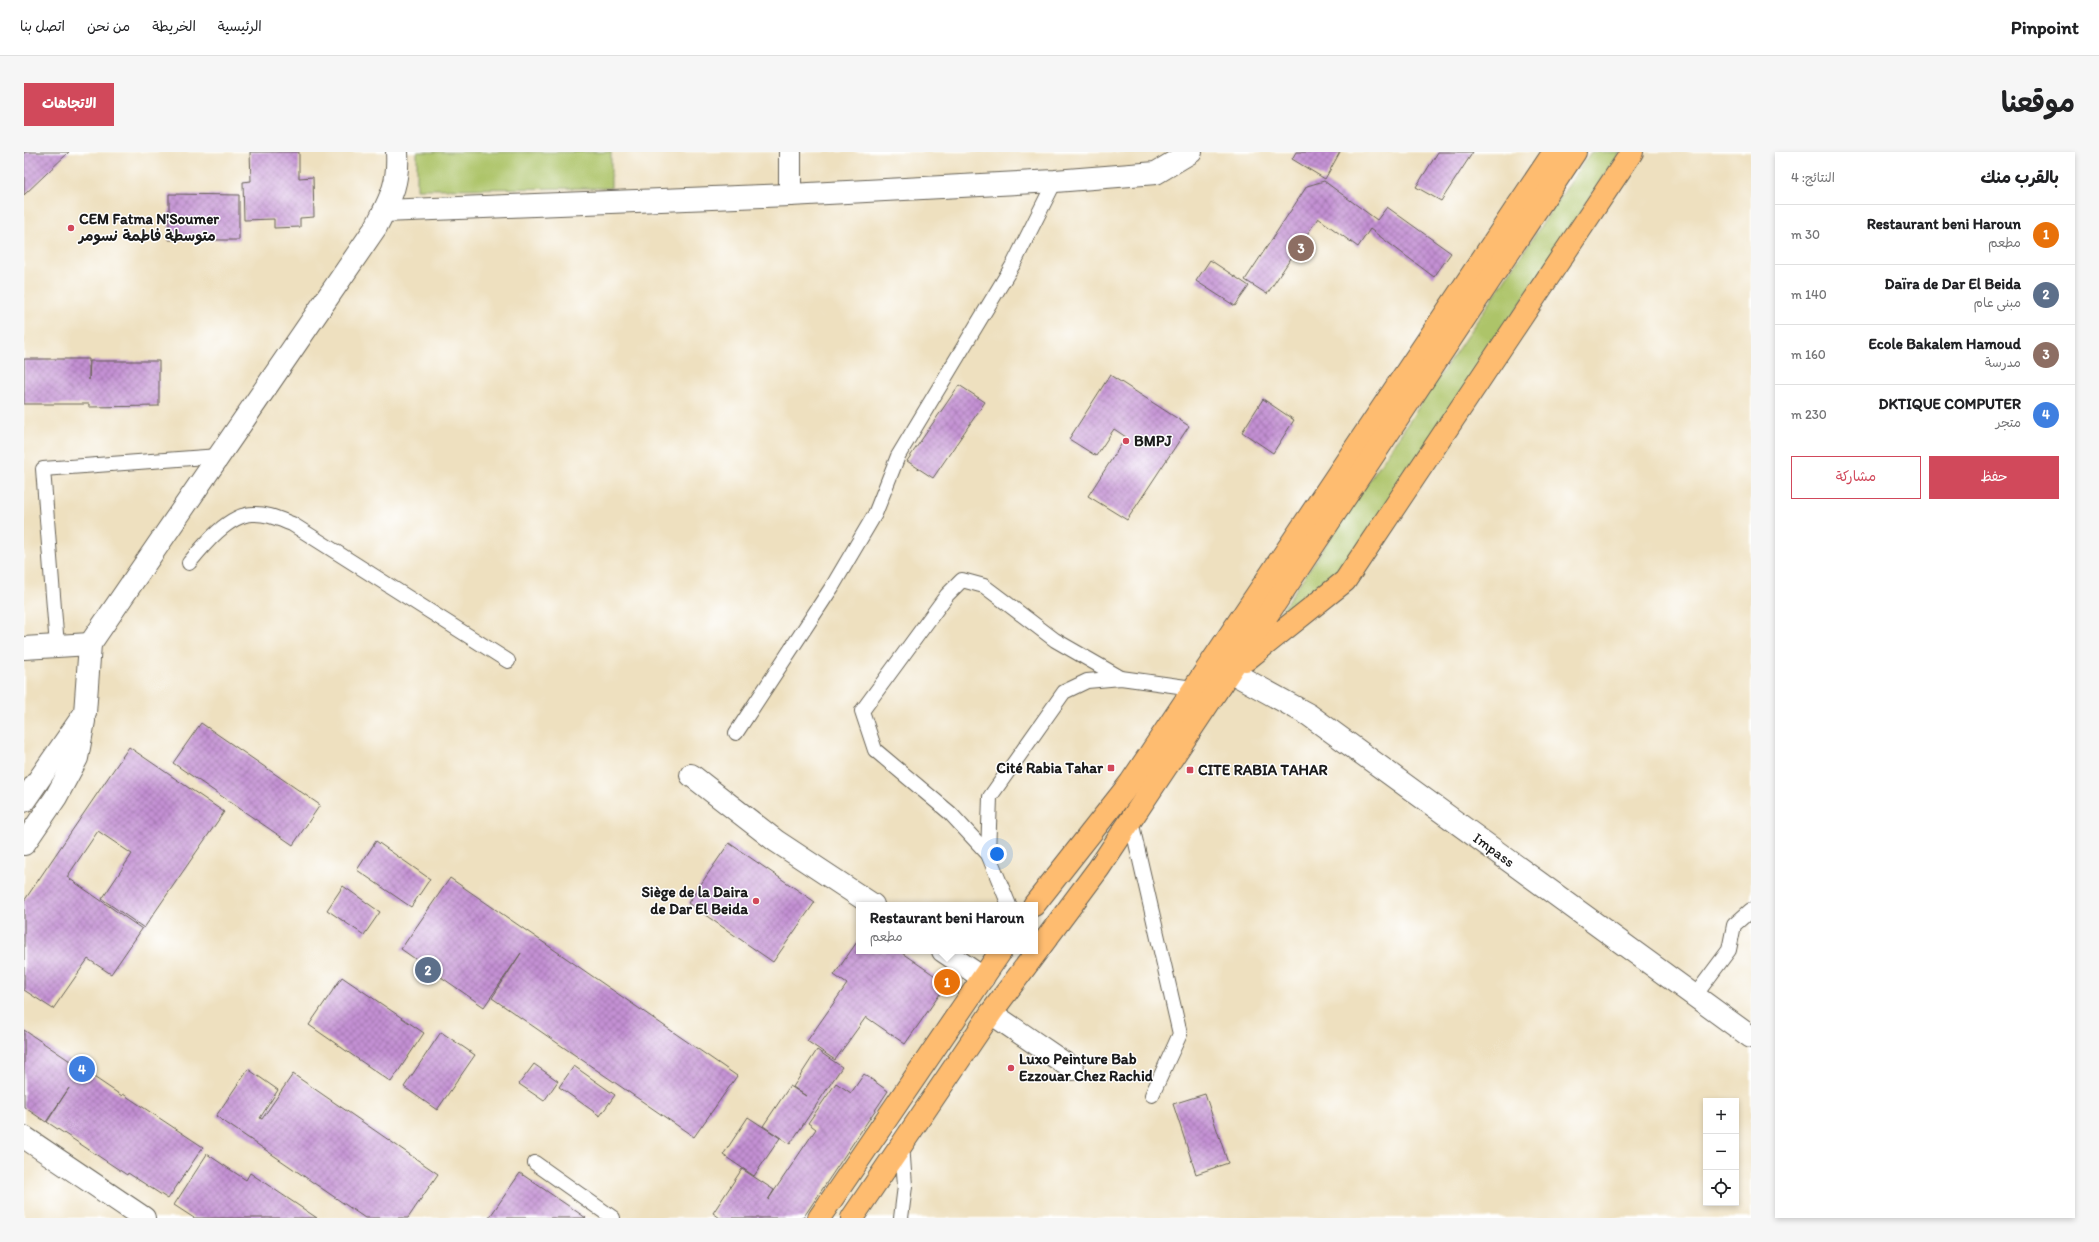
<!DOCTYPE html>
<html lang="ar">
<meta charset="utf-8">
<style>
:root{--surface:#fff;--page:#f6f6f6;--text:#202124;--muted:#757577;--line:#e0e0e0;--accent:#d1495b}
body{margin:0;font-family:Itim,"Playpen Sans Arabic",sans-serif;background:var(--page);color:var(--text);direction:rtl}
.controls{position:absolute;right:12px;bottom:12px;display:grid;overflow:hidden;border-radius:0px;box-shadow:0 2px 6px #0003}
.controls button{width:36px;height:36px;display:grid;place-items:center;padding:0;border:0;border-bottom:1px solid var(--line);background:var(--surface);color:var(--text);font:20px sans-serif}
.you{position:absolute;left:973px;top:702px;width:14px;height:14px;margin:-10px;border:3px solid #fff;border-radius:50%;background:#1a73e8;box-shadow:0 0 0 6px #1a73e833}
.badge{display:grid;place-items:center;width:26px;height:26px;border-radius:50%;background:var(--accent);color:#fff;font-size:13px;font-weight:700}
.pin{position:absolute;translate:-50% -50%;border:2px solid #fff;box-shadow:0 1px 4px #0006}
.popup{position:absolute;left:832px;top:750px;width:182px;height:52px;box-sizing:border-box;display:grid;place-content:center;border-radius:0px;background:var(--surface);filter:drop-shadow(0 1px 3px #0005);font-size:13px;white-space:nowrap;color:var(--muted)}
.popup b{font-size:15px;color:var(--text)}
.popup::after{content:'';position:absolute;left:50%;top:100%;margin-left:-8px;border:8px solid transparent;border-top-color:var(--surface)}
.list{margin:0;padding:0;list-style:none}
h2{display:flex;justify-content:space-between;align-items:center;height:52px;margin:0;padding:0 16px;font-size:17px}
h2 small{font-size:13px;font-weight:400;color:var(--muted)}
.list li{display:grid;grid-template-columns:26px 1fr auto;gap:12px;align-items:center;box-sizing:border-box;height:60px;padding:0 16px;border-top:1px solid var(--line)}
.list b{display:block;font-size:15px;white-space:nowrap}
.list p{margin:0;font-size:13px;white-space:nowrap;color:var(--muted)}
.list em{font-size:13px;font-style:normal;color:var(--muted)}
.actions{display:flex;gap:8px;padding:12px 16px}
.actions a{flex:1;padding:9px 0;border:1px solid var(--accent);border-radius:0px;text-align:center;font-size:14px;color:var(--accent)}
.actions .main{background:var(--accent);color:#fff}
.icon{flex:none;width:22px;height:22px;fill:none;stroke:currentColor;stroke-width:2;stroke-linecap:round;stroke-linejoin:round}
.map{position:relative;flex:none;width:1727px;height:1066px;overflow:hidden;direction:ltr;border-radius:0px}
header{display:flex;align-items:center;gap:24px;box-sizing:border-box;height:56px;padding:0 20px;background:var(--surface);border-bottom:1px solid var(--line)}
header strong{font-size:19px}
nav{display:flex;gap:22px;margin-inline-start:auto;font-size:14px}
.intro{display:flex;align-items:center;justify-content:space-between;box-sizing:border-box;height:96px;padding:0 24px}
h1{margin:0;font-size:28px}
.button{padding:10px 18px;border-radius:0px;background:var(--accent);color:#fff;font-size:14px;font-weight:700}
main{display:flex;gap:24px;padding:0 24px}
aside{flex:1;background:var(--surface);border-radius:0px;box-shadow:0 2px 6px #0003}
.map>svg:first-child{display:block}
.grass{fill:#adc469;stroke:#647042}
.building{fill:url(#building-cross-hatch)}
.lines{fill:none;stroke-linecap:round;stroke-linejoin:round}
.service-casing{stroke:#666155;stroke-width:16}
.minor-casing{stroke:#666155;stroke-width:24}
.trunk-casing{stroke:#666155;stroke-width:24}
.service{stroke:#fff;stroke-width:14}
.minor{stroke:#fff;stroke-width:22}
.trunk{stroke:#febc70;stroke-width:22}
.poi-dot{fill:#d1495b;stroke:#fff;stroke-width:1.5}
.labels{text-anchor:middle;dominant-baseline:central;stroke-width:3;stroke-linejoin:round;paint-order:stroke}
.poi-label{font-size:15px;font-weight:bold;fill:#1c1c1c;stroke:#fff;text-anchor:start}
.street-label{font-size:15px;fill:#1c1c1c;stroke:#fff}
</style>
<header>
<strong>Pinpoint</strong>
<nav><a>الرئيسية</a><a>الخريطة</a><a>من نحن</a><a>اتصل بنا</a></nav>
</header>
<div class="intro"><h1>موقعنا</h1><a class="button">الاتجاهات</a></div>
<main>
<aside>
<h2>بالقرب منك<small>النتائج: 4</small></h2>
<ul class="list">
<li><span class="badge" style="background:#e8710a">1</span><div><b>Restaurant beni Haroun</b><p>مطعم</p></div><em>30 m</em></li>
<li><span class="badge" style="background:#5c6f8a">2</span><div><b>Daïra de Dar El Beida</b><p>مبنى عام</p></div><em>140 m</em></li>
<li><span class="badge" style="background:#8d6e63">3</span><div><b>Ecole Bakalem Hamoud</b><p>مدرسة</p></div><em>160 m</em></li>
<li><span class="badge" style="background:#3f7fe0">4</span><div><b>DKTIQUE COMPUTER</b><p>متجر</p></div><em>230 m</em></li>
</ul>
<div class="actions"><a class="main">حفظ</a><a>مشاركة</a></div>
</aside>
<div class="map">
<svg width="1727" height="1066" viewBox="0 0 1727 1066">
<defs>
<pattern id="building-cross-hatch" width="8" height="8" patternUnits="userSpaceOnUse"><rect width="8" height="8" fill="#c390d3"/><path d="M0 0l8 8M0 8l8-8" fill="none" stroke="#9e75aa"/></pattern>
</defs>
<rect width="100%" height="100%" fill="#fff"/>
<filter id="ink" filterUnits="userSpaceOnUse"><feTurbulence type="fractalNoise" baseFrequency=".025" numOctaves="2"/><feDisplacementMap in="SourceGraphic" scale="8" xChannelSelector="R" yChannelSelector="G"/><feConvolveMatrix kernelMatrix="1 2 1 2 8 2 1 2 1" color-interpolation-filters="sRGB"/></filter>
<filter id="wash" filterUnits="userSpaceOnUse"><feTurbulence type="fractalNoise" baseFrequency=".012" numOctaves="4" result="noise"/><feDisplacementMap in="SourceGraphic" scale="16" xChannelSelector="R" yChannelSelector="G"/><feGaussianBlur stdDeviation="0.9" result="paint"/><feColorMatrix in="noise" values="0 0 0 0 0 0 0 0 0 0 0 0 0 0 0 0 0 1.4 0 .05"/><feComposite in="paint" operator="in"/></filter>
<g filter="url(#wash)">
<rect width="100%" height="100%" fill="#eee0bf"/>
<!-- grass -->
<g class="grass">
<polygon points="393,0 587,0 587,36 393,37"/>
<polygon points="1567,0 1596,0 1324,414 1243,480"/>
</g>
<g id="blocks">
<!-- building -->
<g class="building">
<polygon points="0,0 45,0 0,43"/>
<polygon points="226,0 275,0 275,26 289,25 290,65 276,66 276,75 250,76 250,67 220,68 219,30 227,29"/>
<polygon points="1272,0 1316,0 1301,27 1268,7"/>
<polygon points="1414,0 1449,0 1417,49 1392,35"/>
<polygon points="1300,29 1353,68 1363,55 1427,101 1410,125 1346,77 1334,95 1294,66 1243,142 1221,128 1283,34"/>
<polygon points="145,42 215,43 215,88 145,88"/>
<polygon points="1186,108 1225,134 1211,154 1172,129"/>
<polygon points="0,207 65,207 65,228 66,209 135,209 135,254 65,255 65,252 0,252"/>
<polygon points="1086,223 1165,274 1103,368 1064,344 1102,285 1090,277 1072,304 1045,287"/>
<polygon points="935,233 961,250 909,326 883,309"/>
<polygon points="1239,247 1270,268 1249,301 1218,280"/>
<polygon points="177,571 296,653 269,693 149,611"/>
<polygon points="105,595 200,660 120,776 78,747 108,702 74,679 43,725 118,777 87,822 64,807 29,857 0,838 0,749"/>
<polygon points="352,689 406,727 387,755 333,718"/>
<polygon points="705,691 791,750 749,810 664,751"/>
<polygon points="426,726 713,924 670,985 468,846 497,801 460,855 377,797"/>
<polygon points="319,734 356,760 340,783 303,758"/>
<polygon points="835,787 835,799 875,799 923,832 881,892 842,865 811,908 783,889 823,832 810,823"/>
<polygon points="318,825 400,881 367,930 285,873"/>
<polygon points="0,878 98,944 99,942 179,995 144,1047 104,1021 103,1023 23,970 45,936 22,970 0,955"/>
<polygon points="417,880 451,903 413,958 380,935"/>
<polygon points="793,898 818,915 766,992 739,974 766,934 782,944 769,935"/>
<polygon points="510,912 534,929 520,949 495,932"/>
<polygon points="550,914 591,943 576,964 535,935"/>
<polygon points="224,917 254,938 236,966 238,967 269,922 414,1022 384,1066 341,1066 192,964"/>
<polygon points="840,922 864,939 779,1066 696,1066 689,1061 718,1017 750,1038 744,1048 792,977 784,971 812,931 827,941"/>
<polygon points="1181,942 1204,1011 1172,1022 1149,952"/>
<polygon points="724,965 756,986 730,1024 699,1003"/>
<polygon points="183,1002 222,1028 226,1021 293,1066 170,1066 150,1053"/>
<polygon points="496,1021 549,1057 562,1066 465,1066"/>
</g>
</g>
</g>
<g filter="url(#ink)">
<use href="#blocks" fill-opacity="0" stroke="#666155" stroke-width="1"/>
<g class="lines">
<defs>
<g id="service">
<path d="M165,411c14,-17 39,-48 63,-49 14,-1 27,5 40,10l216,137"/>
<polyline points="33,494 19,317 195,304"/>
<polyline points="712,581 808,435 851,362 874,304 990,111 1031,29"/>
<polyline points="1107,669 1156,882 1128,943"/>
<polyline points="964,702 926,661 851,598 838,559 923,443 938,428 960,434 1031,488 1097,526"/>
<polyline points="985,753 964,702 966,645 1040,540 1063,529 1097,526 1169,536"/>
<polyline points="1670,845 1705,798 1710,773 1727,758"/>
<polyline points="511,1011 589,1066"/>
<polyline points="877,1066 881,1034 878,991"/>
</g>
<g id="minor">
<polyline points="766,0 766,43"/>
<polyline points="360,59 766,43 1031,29 1132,21 1167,0"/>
<polyline points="0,496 66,492"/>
<polyline points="1207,520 1285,563 1727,885"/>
<polyline points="667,623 752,689 849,753"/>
<path d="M0,649l61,-88 5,-69 286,-417c14,-28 23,-42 21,-75"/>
<polyline points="0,692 32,645 53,606 60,569"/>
<polyline points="919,799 959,826"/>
<polyline points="967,861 1049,917"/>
<polyline points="0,985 120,1066"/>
</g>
<g id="trunk">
<polyline points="1222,508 1321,429 1608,0"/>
<polyline points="1010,753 1107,630 1530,0"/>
<polyline points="795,1066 977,799"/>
<polyline points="828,1066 967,861 1075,716 1551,0"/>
</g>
</defs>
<!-- service casing -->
<use href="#service" class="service-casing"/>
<!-- minor casing -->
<use href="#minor" class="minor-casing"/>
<!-- trunk casing -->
<use href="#trunk" class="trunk-casing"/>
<!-- service -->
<use href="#service" class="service"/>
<!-- minor -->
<use href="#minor" class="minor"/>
<!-- trunk -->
<use href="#trunk" class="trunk"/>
</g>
</g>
<!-- markers -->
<g class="poi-dot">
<circle cx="47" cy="76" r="4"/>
<circle cx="1102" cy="289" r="4"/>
<rect x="1083" y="612" width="8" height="8" rx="2"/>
<rect x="1162" y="614" width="8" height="8" rx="2"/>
<circle cx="732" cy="749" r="4"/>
<circle cx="987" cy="916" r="4"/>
</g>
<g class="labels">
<!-- poi labels -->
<g class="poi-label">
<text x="55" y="67">CEM Fatma N'Soumer<tspan x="55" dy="17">متوسطة فاطمة نسومر</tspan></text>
<text x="1110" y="289">BMPJ</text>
<text x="1079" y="616" text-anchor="end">Cité Rabia Tahar</text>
<text x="1174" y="618">CITE RABIA TAHAR</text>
<text x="724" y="740" text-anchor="end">Siège de la Daira<tspan x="724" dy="17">de Dar El Beida</tspan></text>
<text x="995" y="907">Luxo Peinture Bab<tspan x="995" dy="17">Ezzouar Chez Rachid</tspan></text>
</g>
<!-- street labels -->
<g class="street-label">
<text transform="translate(1470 698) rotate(36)">Impass</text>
</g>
</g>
</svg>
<div class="controls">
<button>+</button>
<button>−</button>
<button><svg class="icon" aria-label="locate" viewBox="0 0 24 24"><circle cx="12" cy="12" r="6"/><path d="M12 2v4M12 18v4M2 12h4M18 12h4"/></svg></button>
</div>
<div class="you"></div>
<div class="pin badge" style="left:923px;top:830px;background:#e8710a">1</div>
<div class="popup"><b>Restaurant beni Haroun</b>مطعم</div>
<div class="pin badge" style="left:404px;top:818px;background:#5c6f8a">2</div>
<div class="pin badge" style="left:1277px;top:96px;background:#8d6e63">3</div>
<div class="pin badge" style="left:58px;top:917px;background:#3f7fe0">4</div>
</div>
</main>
